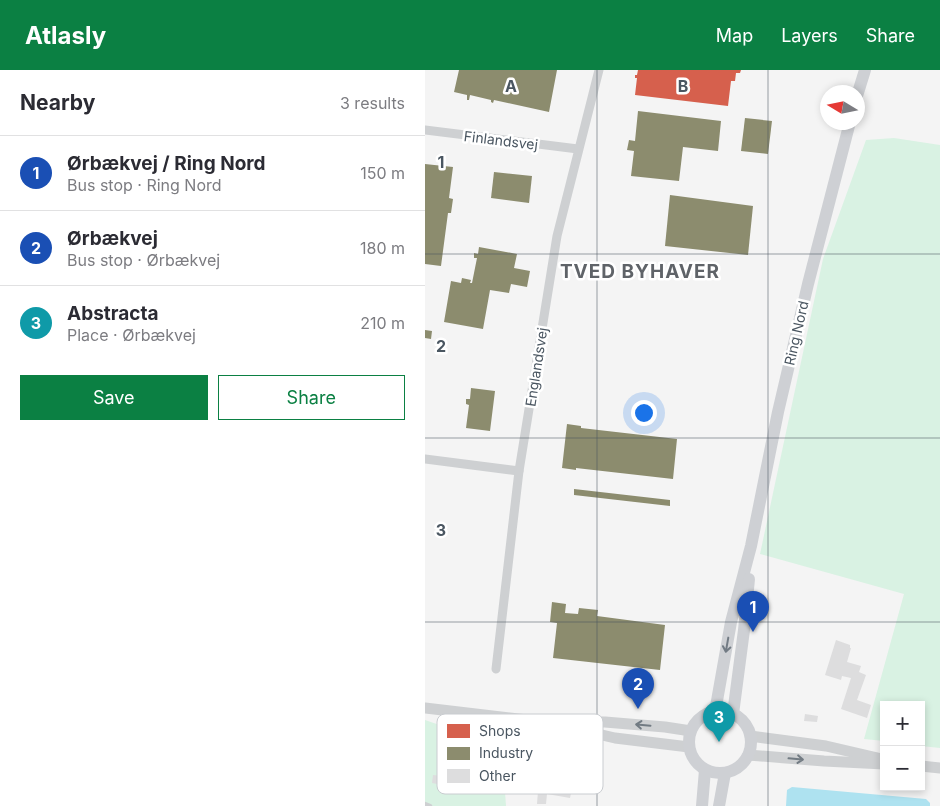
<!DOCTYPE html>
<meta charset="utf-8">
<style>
:root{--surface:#fff;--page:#f2f2f3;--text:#2b2b33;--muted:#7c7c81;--line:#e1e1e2;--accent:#0b8043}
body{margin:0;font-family:Inter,sans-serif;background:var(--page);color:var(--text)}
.controls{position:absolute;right:15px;bottom:15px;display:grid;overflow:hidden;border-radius:0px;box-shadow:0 2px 8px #0003}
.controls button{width:45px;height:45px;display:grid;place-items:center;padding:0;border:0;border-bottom:1px solid var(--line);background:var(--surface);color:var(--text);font:25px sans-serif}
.compass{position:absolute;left:395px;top:15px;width:45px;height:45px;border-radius:50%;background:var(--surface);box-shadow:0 2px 8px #0003;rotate:280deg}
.you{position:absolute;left:218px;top:342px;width:18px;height:18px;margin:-12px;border:4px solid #fff;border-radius:50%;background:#1a73e8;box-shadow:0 0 0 8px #1a73e833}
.badge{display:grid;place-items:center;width:32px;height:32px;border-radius:50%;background:var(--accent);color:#fff;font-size:16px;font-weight:700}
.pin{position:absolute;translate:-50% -41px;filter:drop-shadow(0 1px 2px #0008)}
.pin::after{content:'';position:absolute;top:26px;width:18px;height:15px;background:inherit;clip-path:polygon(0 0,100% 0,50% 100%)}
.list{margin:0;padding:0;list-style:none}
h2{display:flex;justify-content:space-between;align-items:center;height:65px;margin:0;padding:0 20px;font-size:21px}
h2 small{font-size:16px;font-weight:400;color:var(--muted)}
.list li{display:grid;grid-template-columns:32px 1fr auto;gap:15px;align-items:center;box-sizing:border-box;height:75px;padding:0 20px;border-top:1px solid var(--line)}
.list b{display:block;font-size:19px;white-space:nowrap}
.list p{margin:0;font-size:16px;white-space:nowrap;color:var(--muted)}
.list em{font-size:16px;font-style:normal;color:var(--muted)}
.actions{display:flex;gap:10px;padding:15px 20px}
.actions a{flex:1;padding:11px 0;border:1px solid var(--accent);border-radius:0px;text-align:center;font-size:18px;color:var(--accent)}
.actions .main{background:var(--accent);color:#fff}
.map{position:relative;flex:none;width:515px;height:736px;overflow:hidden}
header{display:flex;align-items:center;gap:30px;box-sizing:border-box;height:70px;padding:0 25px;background:var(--accent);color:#fff}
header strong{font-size:24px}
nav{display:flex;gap:28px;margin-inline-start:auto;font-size:18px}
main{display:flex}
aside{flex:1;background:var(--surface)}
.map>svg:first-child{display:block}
.green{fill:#d9f2e3}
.water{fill:#aee2f0}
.shops{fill:#d6604d}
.industry{fill:#8c8c6e}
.building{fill:#ddddde}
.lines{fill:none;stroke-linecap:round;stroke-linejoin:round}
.service{stroke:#ced0d2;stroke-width:4.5}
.minor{stroke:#ced0d2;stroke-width:9}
.tertiary{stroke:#ced0d2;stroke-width:11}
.secondary{stroke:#ced0d4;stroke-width:12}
.oneway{stroke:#727b84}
.oneway2{stroke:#727b83}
.grid{fill:none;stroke:#4a5661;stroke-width:1;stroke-opacity:0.55}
.labels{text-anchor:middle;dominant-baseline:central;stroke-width:5;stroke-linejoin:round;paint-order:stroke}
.street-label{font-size:14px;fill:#4a5661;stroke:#fff}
.district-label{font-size:19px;font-weight:bold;letter-spacing:1px;fill:#5f6368;stroke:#fff}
.key{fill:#fff;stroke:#c9ccd0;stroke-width:1}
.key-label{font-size:14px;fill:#4a5661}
.grid-label{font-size:16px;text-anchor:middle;font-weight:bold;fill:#4a5661;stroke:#fff;stroke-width:5;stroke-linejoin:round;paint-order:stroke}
</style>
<header>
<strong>Atlasly</strong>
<nav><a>Map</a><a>Layers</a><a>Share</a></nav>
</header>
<main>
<aside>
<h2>Nearby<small>3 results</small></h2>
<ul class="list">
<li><span class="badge" style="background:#1a4fb4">1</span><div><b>Ørbækvej / Ring Nord</b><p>Bus stop · Ring Nord</p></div><em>150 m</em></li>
<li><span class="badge" style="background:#1a4fb4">2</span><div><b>Ørbækvej</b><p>Bus stop · Ørbækvej</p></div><em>180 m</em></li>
<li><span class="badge" style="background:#0f9aa8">3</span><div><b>Abstracta</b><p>Place · Ørbækvej</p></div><em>210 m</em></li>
</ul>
<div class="actions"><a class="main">Save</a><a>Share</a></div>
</aside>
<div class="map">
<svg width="515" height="736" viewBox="0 0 515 736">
<rect width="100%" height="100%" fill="#f4f4f4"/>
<!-- green -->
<g class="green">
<polygon points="469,68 515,75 515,678 496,676 496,635 459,635 459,671 439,669 479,524 335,484 398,189 441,70"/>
<polygon points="0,650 32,661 82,665 79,707 81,736 0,736"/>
</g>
<!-- water -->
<polygon class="water" points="367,717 501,729 505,733 505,736 361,736 362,720"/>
<!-- shops -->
<polygon class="shops" points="213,0 316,0 315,3 311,3 310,11 306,11 303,36 210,25 212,8 210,8 210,5 212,5"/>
<!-- industry -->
<g class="industry">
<polygon points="34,0 132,0 124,42 69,30 68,33 66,32 66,30 45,25 44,30 42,30 42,25 29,22"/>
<polygon points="213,41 296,51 293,81 258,77 254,111 206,106 209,81 202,80 204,70 210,71"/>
<polygon points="320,48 347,51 343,84 316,81"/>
<polygon points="0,94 28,97 24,128 28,129 26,143 23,143 16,196 0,194"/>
<polygon points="69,102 107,106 104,133 66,128"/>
<polygon points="245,125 328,136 323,185 240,176"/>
<polygon points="54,177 92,184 89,198 105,201 102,217 86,214 84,223 65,220 58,259 19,252 26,211 36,213 37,208 46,210 45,213 47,213 52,188 49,188 49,183 53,184"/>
<polygon points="0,260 7,261 6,269 0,268"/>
<polygon points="46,318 70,321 65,361 41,358 44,335 41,334 41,329 45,329"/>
<polygon points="142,354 156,356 156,358 252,369 248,409 151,398 151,400 137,398"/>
<polygon points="149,419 245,430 245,436 149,425"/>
<polygon points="127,532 141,534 140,543 153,544 154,538 173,540 172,546 240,555 235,600 128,588 132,553 125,552"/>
</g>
<!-- building -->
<g class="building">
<polygon points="411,570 425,575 425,578 426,578 422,592 436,596 434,602 441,605 432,630 446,635 442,648 416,639 426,608 417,606 416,610 400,605"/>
<polygon points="380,644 393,646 392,652 379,651"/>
<polygon points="120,688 132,690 127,713 135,715 137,702 150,704 145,728 122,724 121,734 112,734 113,721"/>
<polygon points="8,705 18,706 17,712 13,711 12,714 7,713"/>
</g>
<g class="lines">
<!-- service -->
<polyline class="service" points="0,734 5,736"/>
<!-- minor -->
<g class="minor">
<polyline points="0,60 153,79"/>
<polyline points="0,389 94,401"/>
<polyline points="71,599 94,401 132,166 174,0"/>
</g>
<!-- tertiary -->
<g class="tertiary">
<polyline points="0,638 111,651 180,652 240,657 266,661"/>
<polyline points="138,656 190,668 264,677"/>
<polyline points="325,666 401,676 457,689"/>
<polyline points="323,685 399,691 459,694"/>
<polyline points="496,696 515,698"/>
</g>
<!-- secondary -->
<g class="secondary">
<polyline points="432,26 440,0"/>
<circle cx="295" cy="672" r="31"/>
<polyline points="290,642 306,552 326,476 353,342 383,214 425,52"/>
<polyline points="308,644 319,560 324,509"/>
<polyline points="277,736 280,700"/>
<polyline points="294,736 300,703"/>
</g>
</g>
<!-- one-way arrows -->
<defs><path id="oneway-shaft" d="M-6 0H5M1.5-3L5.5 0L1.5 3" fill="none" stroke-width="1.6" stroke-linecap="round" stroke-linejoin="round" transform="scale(1.25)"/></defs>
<use class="oneway" href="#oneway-shaft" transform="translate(302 575) rotate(100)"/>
<g class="oneway2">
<use href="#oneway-shaft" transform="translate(218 655) rotate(-175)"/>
<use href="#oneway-shaft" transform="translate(371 689) rotate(5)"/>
</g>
<!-- grid -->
<path class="grid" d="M172,0v736M343,0v736M0,184h515M0,368h515M0,552h515"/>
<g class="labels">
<!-- street labels -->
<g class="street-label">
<text transform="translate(76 70) rotate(7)">Finlandsvej</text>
<text transform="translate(371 263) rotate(-77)">Ring Nord</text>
<text transform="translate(111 297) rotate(-81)">Englandsvej</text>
</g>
<!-- district labels -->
<g class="district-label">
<text x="215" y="201">TVED BYHAVER</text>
</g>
</g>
<!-- legend -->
<rect x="12" y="644" width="166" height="80" rx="8" class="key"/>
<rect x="22" y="654" width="23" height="14" fill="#d6604d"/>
<rect x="22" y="677" width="23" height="13" fill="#8c8c6e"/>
<rect x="22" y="699" width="23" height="14" fill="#ddddde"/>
<g class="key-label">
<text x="54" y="666">Shops</text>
<text x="54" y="688">Industry</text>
<text x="54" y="711">Other</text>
</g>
<g class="grid-label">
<text x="86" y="22">A</text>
<text x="258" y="22">B</text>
<text x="16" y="98">1</text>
<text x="16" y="282">2</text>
<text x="16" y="466">3</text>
</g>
</svg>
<div class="controls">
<button>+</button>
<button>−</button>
</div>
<svg class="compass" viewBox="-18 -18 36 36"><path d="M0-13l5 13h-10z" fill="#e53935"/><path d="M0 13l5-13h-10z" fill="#7c7c81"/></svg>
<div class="you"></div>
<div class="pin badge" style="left:328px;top:562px;background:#1a4fb4">1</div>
<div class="pin badge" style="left:213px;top:639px;background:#1a4fb4">2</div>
<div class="pin badge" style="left:294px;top:672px;background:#0f9aa8">3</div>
</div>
</main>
